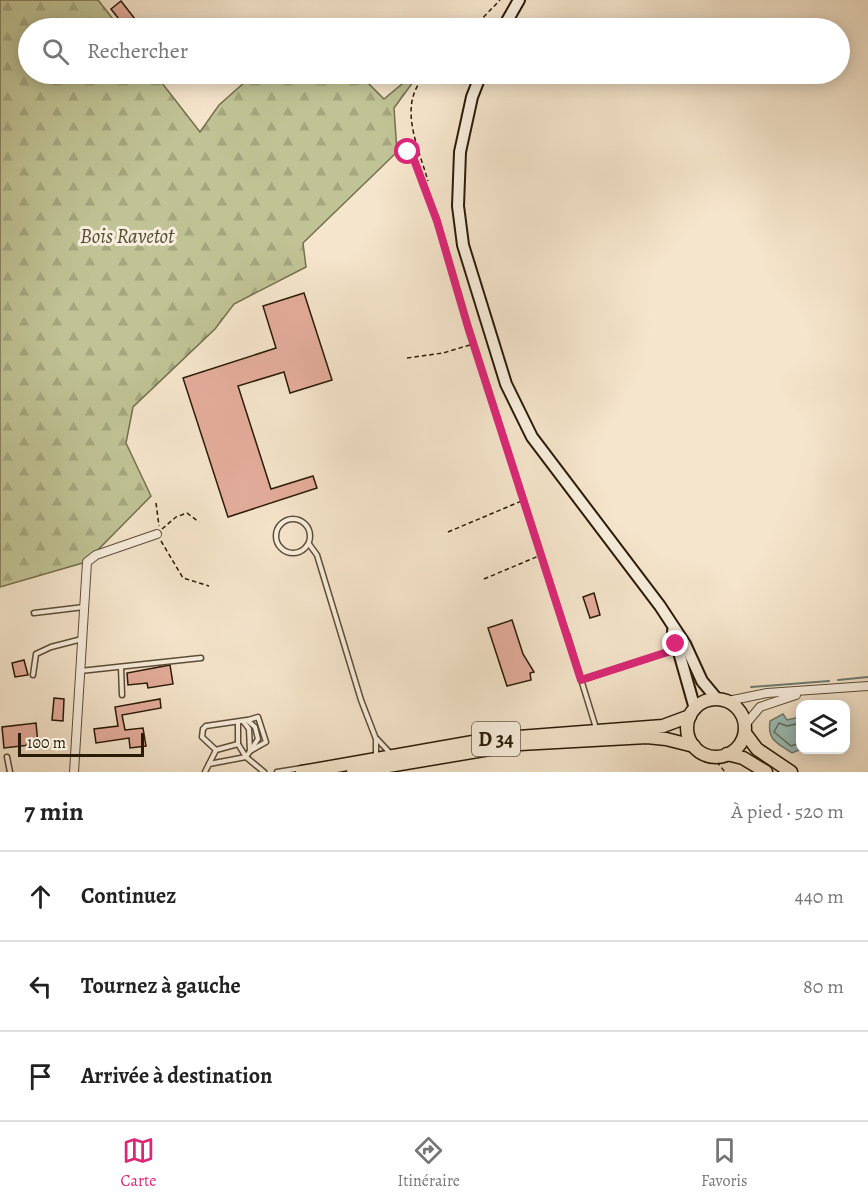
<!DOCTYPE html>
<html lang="fr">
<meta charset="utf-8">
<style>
:root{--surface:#fff;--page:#f6f6f6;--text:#222;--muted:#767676;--line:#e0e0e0;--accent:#db2777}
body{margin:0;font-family:Alegreya,serif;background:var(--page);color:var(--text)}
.controls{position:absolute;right:18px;bottom:18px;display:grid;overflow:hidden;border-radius:12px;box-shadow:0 3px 15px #0003}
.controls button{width:54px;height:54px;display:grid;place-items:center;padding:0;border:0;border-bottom:2px solid var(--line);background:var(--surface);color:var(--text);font:30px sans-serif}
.scale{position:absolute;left:18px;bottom:15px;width:126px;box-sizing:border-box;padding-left:6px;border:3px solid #2a1b07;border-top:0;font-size:16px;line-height:21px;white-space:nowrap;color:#2a1b07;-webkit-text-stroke:4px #f8eede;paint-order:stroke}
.stop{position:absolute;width:18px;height:18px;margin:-14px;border:4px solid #db2777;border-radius:50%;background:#fff}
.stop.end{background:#db2777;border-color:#fff;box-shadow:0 2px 6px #0008}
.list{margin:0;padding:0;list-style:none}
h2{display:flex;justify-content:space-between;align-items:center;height:78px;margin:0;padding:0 24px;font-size:26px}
h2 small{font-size:20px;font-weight:400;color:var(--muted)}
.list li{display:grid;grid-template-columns:39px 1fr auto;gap:18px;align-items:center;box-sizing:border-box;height:90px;padding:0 24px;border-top:2px solid var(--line)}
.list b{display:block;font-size:22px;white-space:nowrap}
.list em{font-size:20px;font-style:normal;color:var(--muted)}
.icon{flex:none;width:33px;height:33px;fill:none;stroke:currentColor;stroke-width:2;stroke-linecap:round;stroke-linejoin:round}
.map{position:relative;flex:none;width:868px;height:772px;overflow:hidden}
.search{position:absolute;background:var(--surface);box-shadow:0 3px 15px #0003;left:18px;right:18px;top:18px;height:66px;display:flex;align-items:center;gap:15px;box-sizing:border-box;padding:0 21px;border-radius:33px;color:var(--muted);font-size:22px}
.sheet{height:348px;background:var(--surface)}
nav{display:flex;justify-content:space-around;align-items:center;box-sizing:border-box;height:84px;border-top:2px solid var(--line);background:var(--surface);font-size:16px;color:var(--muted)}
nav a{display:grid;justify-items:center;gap:3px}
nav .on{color:var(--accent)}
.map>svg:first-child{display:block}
.forest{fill:url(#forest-firs);stroke:#756f4e;stroke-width:1.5}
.water{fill:#9cbfb8;stroke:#6e7d71;stroke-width:1.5}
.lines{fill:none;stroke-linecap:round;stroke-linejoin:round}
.shore{stroke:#636d60;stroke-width:1.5}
.stream{stroke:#6e7d71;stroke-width:2}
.building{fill:#e4ad9c;stroke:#2a1b07;stroke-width:1.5}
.service-casing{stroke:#5d4e38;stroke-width:7}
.minor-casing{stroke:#5d4e38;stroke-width:10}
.secondary-casing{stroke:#2a1b07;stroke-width:14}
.primary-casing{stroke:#2a1b07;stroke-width:15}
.path{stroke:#2a1b07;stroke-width:1.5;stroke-dasharray:4.5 3;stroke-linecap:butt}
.service{stroke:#f8eede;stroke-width:4}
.minor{stroke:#f8eede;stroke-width:8}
.secondary{stroke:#f8eede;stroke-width:10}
.primary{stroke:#f5e5cc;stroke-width:12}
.route{stroke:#db2777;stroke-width:8}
.labels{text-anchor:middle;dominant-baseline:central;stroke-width:6;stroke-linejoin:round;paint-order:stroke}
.shield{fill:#f8eede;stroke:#685a48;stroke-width:1.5}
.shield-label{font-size:20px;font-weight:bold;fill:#2a1b07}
.park-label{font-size:21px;font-style:italic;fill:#574d32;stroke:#f8eede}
</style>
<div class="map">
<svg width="868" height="772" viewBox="0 0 868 772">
<defs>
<pattern id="forest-firs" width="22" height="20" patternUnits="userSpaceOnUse" patternTransform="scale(1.5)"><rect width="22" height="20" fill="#c0c395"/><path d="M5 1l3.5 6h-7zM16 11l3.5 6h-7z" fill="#a5a77f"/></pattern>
</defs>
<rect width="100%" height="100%" fill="#f5e5cc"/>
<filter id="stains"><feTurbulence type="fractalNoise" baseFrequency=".00333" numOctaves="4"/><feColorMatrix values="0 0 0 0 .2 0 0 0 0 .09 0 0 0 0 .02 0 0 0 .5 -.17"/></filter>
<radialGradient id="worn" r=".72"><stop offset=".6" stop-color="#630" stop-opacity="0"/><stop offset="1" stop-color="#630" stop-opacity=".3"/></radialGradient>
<!-- forest -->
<polygon class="forest" points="0,0 98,0 120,28 28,28 28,74 155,74 200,132 219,105 254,74 359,74 384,99 414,74 419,74 394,108 397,152 303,243 306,267 234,304 215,329 133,407 126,443 151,496 86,562 0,587"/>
<!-- water -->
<path class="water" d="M783,714l4,6 13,-3 -1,33 -7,3c-15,-10 -25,-13 -22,-32z"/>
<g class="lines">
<!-- shore -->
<polyline class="shore" points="800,723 787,726 779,723 774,732 791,746 800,743"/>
<!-- stream -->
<g class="stream">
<polyline points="838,680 868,677"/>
<polyline points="751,687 829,681"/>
</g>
</g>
<!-- building -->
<g class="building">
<polygon points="121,1 142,28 126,28 111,9"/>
<polygon points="304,293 332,380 290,393 284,372 238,386 271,489 313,476 317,488 228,517 183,378 276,348 263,306"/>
<polygon points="594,593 600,615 590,618 583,597"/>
<polygon points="512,620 523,654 534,672 530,673 531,680 507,686 488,628"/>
<polygon points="24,660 28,675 15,677 12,663"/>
<polygon points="170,665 173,684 148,688 147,683 128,685 127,673"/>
<polygon points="54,698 64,699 63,721 52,720"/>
<polygon points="160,699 161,708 122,715 125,730 143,728 146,746 130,748 129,738 96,743 94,729 118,726 115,707"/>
<polygon points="36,723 38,744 4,748 2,727"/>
</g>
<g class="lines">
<defs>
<g id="service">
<circle cx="293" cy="536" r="17"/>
<polyline points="309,544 317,555 361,700 376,739 376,757"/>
<polyline points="34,613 84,607"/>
<polyline points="567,634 596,728"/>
<polyline points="121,667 122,695"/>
<polyline points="80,671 201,658"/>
<polyline points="33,675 36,654 51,647 82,639"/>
<polyline points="581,680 677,649"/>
<polyline points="243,721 249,729 250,751 266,742 258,717 248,720"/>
<polyline points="238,722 238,744"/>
<polyline points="377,739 390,753"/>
<polyline points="7,757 10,772"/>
<polyline points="209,764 216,750 238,744 246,757 258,739 255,727 247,720 206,726 203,729 202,737 216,750"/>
<polyline points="205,772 209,764 246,757 264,772"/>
<polyline points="277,772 302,768"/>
</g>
<g id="minor">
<polyline points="728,701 767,693 868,686"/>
<polyline points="745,725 760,707 796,695"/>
<polyline points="74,772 87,562 96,555 157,534"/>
</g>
<g id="secondary">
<polyline points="503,28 519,0"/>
<polyline points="481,74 472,97 460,152 458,206 463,245 506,384 532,437 660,606 685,644 702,681 717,699"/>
<polyline points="673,631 695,709"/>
</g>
<g id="primary">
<circle cx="716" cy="728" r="29"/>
<polyline points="745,733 757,749 791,772"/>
<polyline points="727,754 743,758 766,772"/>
<polyline points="302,772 490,739 663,726 690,716"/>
<polyline points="353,772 520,744 647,737 666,739 694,746"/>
</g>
</defs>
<!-- service casing -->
<use href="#service" class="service-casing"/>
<!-- minor casing -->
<use href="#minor" class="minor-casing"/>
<!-- secondary casing -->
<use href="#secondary" class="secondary-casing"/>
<!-- primary casing -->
<use href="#primary" class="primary-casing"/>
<!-- path -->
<g class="path">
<polyline points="473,28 500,0"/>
<path d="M427,74c-31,29 -9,72 1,107"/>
<polyline points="396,149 402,149 413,157 437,221 467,327 565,628"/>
<polyline points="407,358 443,353 473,344"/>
<polyline points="156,503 159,526"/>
<polyline points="162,529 176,517 187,513 199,522"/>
<polyline points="448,532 524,500"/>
<polyline points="161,541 183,578 209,586"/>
<polyline points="484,579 541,555"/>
<polyline points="712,756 725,772"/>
</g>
<!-- service -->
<use href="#service" class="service"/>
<!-- minor -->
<use href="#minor" class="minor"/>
<!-- secondary -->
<use href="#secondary" class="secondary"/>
<!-- primary -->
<use href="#primary" class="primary"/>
</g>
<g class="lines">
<!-- route -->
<polyline class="route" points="408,152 413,157 437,221 468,327 581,680 677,649 676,644"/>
</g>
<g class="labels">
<!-- shield labels -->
<rect class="shield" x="472" y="722" width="48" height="34" rx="4.5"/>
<g class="shield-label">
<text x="496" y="739">D 34</text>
</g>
<!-- park labels -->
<g class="park-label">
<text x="127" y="236">Bois Ravetot</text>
</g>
</g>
<rect width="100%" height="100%" filter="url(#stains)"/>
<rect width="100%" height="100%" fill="url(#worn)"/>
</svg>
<div class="controls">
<button><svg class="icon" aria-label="layers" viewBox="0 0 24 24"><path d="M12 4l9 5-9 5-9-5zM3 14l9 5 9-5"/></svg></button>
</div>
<div class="scale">100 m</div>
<div class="stop" style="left:408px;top:152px"></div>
<div class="stop end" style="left:676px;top:644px"></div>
<div class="search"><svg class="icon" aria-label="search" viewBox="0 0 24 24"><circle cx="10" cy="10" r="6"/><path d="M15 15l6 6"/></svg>Rechercher</div>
</div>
<section class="sheet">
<h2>7 min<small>À pied · 520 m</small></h2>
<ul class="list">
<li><svg class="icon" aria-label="ahead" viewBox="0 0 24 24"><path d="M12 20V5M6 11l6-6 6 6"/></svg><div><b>Continuez</b></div><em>440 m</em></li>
<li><svg class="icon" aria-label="left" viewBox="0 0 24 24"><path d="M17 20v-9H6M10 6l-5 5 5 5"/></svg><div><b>Tournez à gauche</b></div><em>80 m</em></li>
<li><svg class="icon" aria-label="arrive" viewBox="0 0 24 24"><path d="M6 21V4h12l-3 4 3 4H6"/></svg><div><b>Arrivée à destination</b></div></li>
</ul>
</section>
<nav>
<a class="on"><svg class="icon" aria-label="map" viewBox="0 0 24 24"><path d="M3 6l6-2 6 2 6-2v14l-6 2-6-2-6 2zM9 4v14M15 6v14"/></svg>Carte</a>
<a><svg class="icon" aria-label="directions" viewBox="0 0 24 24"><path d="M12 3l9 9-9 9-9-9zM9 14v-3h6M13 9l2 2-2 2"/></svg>Itinéraire</a>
<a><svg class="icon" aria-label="saved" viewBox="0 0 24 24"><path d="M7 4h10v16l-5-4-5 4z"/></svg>Favoris</a>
</nav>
